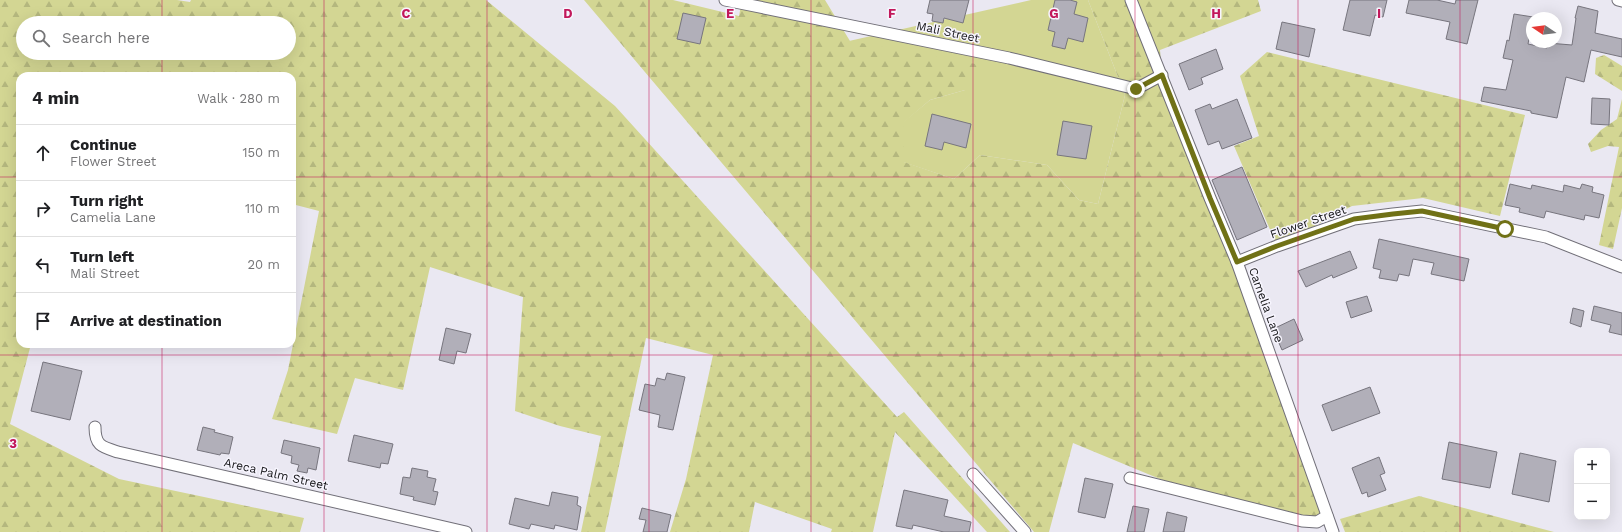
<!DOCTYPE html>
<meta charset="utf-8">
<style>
:root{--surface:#fff;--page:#f2f2f2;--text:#202124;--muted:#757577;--line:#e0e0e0}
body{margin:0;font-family:"Work Sans",sans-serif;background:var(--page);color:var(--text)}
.controls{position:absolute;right:12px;bottom:12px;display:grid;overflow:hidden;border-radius:8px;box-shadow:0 4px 16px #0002}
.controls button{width:36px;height:36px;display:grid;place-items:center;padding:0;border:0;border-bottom:1px solid var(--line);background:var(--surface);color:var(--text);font:20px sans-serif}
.compass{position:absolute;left:1526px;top:12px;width:36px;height:36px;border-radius:50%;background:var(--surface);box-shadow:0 4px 16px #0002;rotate:283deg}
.stop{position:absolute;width:12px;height:12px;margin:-9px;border:3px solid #707116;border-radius:50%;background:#fff}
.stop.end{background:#707116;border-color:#fff;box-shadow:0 1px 4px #0008}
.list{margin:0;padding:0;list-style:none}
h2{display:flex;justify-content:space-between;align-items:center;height:52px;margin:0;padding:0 16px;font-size:17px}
h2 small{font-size:13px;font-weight:400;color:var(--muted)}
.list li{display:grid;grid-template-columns:26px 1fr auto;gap:12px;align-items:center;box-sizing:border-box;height:56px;padding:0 16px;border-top:1px solid var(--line)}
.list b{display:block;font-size:15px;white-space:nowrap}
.list p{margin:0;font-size:13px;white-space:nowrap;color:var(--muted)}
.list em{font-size:13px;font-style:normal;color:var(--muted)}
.icon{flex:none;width:22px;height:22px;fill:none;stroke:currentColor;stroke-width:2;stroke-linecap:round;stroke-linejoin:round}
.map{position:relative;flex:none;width:1622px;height:532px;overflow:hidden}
.search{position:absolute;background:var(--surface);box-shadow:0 4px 16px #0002;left:16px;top:16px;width:280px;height:44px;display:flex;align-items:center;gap:10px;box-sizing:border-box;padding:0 14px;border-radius:22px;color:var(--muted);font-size:15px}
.panel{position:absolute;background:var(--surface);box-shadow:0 4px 16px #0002;left:16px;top:72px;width:280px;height:276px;border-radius:12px}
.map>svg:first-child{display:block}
.green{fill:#d3d693}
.forest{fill:url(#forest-firs);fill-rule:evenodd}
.building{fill:#b1afb9;stroke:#77757e}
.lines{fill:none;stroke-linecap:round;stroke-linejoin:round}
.minor-casing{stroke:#716f78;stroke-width:13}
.minor{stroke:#fff;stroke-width:11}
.route{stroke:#707116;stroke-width:5}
.grid{fill:none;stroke:#c2185b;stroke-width:1;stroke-opacity:0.55}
.labels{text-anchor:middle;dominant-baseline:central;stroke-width:3;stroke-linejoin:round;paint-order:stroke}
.street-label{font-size:12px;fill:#151518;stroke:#f7f5fe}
.grid-label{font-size:13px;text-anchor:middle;font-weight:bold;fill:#c2185b;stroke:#f7f5fe;stroke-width:3;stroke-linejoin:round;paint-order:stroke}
</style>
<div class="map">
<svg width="1622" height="532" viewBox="0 0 1622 532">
<defs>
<pattern id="forest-firs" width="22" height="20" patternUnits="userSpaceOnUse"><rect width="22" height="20" fill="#d3d693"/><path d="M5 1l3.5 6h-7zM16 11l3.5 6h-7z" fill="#b4b77e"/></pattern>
</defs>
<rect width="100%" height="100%" fill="#eae8f2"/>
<!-- green -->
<polygon class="green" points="1031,0 1088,0 1125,95 1098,204 1079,200 1047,165 980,155 954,179 903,162 902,123 930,100 965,90 849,41"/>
<!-- forest -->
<g class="forest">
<path d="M0,0h177l13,2 1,-2h295l129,106 282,311 7,-5 106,120h-23l-92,-100 -22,100h-42l1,-3 -77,-27 -6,30h-79l16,-53 27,-124 -67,-17 -41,194h-24l20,-96 -41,-10 -45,-15 8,-114 -93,-30 -27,123 -48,-12 -18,56 -65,-15 16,-49 31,-159 -27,-7v-128h-272v268h11l-21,80 109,55 185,39 -4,14h-300zM23,23h266v30h-266z"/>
<polygon points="584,0 673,0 739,16 742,0 825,0 850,41 981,65 965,90 930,100 903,123 904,162 954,179 980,155 1047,165 1079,200 1098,204 1125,95 1088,0 1258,0 1261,11 1160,50 1162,75 1327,516 1313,522 1201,496 1073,443 1049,532 1034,532"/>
<polygon points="1267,52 1525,115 1500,216 1423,198 1352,206 1277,246 1234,146 1259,136 1240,76"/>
<polygon points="1604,55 1622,66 1622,91 1595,74 1596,58"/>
<polygon points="1622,99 1622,208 1613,249 1599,245 1619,147 1608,146 1591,152 1588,144 1601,130 1617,119"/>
<polygon points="1419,496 1554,532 1345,532 1340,519"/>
</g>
<!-- building -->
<g class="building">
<polygon points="930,0 969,0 963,23 944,18 943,23 932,21 933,14 927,13"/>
<polygon points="1055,0 1070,0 1077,2 1074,14 1088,18 1083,42 1068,38 1065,49 1052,46 1055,32 1048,30"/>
<polygon points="1350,0 1387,0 1383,17 1375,15 1370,36 1343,30"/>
<polygon points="1409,0 1437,0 1455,4 1456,0 1478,0 1467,44 1446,39 1450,22 1406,13"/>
<polygon points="1578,6 1598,11 1595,33 1622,39 1622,57 1591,50 1584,82 1566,77 1557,118 1531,113 1531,111 1481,101 1484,87 1506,90 1513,60 1503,58 1507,40 1509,41 1514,14 1533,17 1528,44 1547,48 1548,43 1572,45 1576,18 1575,18"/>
<polygon points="683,13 706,18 700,44 677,39"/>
<polygon points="1282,22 1315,29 1309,57 1276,49"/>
<polygon points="1216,49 1223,69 1201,78 1203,84 1189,90 1179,64"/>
<polygon points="1592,98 1610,99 1609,125 1591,124"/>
<polygon points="1237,99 1252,138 1222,149 1219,141 1208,145 1195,110 1210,104 1212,109"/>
<polygon points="932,114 971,124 966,148 944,142 942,150 925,146"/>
<polygon points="1063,121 1092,126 1086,159 1057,155"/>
<polygon points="1242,167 1267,227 1237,240 1212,180"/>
<polygon points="1510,184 1531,189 1532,185 1563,192 1564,185 1580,189 1582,184 1593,187 1592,192 1604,195 1599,218 1585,215 1584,220 1546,211 1544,218 1519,212 1520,208 1505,205"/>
<polygon points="1379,239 1469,259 1464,281 1431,274 1434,263 1413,259 1409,276 1399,274 1397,281 1379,278 1381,270 1373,268"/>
<polygon points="1350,251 1357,268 1333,278 1332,275 1306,287 1298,271"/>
<polygon points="1367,296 1372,311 1351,318 1346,302"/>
<polygon points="1594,306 1622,313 1622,335 1609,332 1611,325 1591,320"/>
<polygon points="1573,308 1584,311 1581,327 1570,323"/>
<polygon points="1294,319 1303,340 1282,350 1273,329"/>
<polygon points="446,328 471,334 466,353 457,351 454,364 439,360"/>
<polygon points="43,362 82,371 70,420 31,411"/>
<polygon points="667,373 685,377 673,430 658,427 660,415 639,410 645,384 655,386 657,378 665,380"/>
<polygon points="1370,387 1380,413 1332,431 1322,405"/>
<polygon points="203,427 215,430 214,432 233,437 229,454 221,453 220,455 197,450"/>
<polygon points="354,435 393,444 388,464 381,463 380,468 348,461"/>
<polygon points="284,440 320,448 316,470 308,468 307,473 297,471 299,465 291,463 292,456 281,453"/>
<polygon points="1449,442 1497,452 1490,488 1442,479"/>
<polygon points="1520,453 1556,461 1549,502 1512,494"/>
<polygon points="1379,457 1385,473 1380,475 1386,490 1368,497 1367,492 1362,494 1352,468"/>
<polygon points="412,468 428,471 427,477 436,479 433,491 438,492 435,505 413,500 414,497 400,494 403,477 410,478"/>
<polygon points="1085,478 1113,484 1105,518 1078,512"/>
<polygon points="904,490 948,500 944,516 971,522 969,532 944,532 913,525 912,529 896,526"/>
<polygon points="552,492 578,497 577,505 581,507 577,530 555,525 554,529 531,524 529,529 509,524 515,498 549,506"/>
<polygon points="1133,506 1149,509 1144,532 1127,532"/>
<polygon points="642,508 671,515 667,532 643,532 646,520 639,519"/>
<polygon points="1167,512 1187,517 1184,532 1163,532"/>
</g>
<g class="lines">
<defs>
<g id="minor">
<polyline points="725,0 1009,58 1136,89 1162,75"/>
<polyline points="1131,0 1210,198 1237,262 1333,532"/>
<polyline points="1618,0 1622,1"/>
<polyline points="1237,262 1277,246 1354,219 1393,214 1422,211 1546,237 1622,267"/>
<path d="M95,427c0,19 7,20 23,25l348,80"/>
<polyline points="973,474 1025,532"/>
<polyline points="1130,478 1302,521 1317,522 1327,516"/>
</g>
</defs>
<!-- minor casing -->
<use href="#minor" class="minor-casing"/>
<!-- minor -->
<use href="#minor" class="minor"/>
</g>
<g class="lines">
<!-- route -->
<polyline class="route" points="1136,89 1162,75 1210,198 1237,262 1277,246 1354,219 1393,214 1422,211 1505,229"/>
</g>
<!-- grid -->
<path class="grid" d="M162,0v23M324,0v532M487,0v532M649,0v532M811,0v532M973,0v532M1135,0v532M1298,0v532M1460,0v532M162,53v23M0,177h20M292,177h1330M162,344v188M0,355h1622"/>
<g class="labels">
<!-- street labels -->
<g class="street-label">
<text transform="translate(948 32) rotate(12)">Mali Street</text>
<text transform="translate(1308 222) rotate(-19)">Flower Street</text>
<text transform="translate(1266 305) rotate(70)">Camelia Lane</text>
<text transform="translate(276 474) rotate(13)">Areca Palm Street</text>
</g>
</g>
<g class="grid-label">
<text x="406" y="18">C</text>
<text x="568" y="18">D</text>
<text x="730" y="18">E</text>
<text x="892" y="18">F</text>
<text x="1054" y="18">G</text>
<text x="1216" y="18">H</text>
<text x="1379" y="18">I</text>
<text x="13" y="448">3</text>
</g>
</svg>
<div class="controls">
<button>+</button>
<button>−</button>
</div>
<svg class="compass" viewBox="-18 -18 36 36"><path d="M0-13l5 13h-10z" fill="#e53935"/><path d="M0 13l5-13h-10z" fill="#757577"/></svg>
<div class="stop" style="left:1505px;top:229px"></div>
<div class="stop end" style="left:1136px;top:89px"></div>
<div class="search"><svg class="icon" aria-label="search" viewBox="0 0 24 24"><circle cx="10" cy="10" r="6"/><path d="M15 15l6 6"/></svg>Search here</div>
<section class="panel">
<h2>4 min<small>Walk · 280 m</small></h2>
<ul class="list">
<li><svg class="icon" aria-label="ahead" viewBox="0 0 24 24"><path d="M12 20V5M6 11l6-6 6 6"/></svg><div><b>Continue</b><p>Flower Street</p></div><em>150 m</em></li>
<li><svg class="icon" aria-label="right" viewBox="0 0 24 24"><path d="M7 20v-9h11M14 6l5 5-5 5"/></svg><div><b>Turn right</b><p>Camelia Lane</p></div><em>110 m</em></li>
<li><svg class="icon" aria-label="left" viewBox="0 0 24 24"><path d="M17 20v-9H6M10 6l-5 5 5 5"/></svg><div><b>Turn left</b><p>Mali Street</p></div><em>20 m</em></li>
<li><svg class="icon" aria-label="arrive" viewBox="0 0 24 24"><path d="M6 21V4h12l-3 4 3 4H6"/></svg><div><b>Arrive at destination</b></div></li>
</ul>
</section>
</div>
